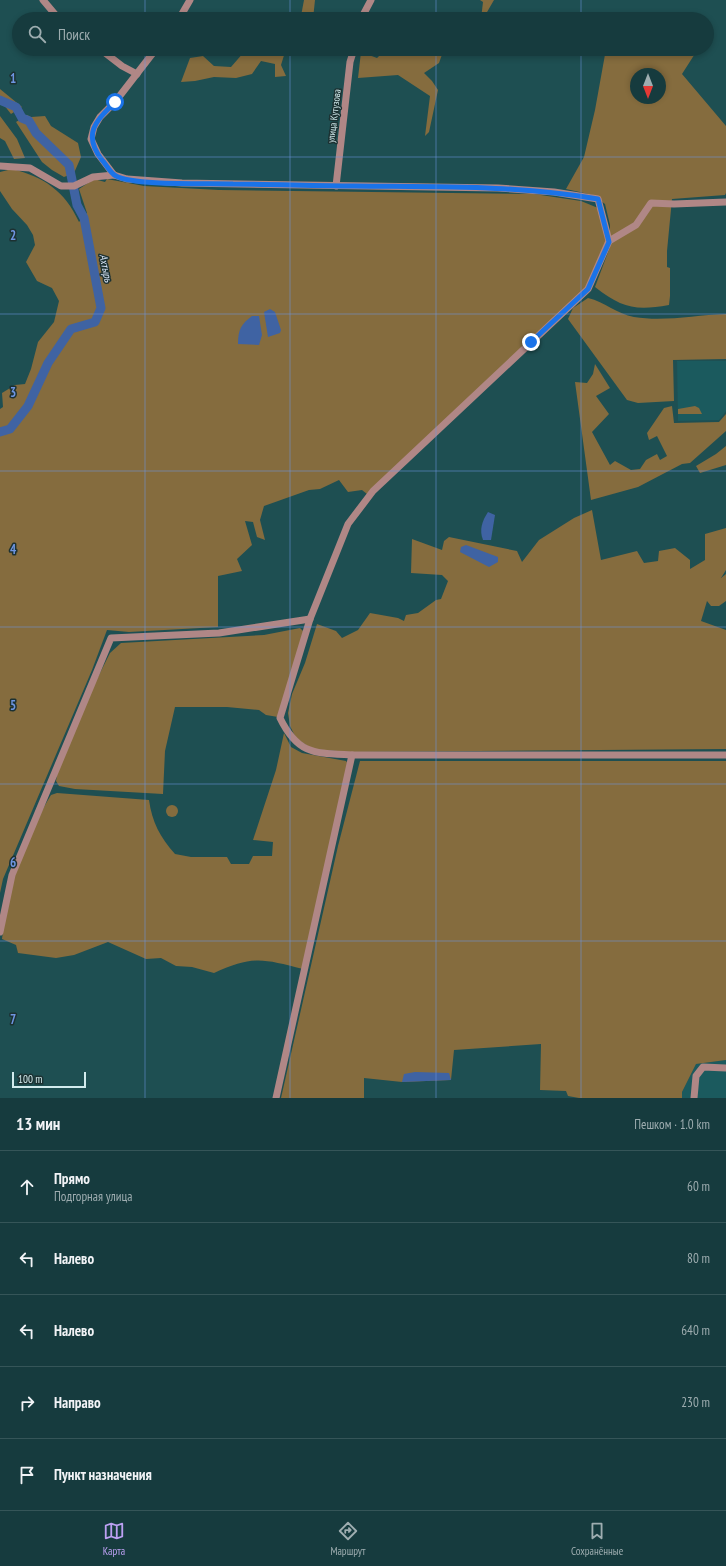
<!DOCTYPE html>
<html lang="ru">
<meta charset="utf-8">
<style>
:root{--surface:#163b3e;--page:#1f4245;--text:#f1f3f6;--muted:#9eadb0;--line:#355558;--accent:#bca0f2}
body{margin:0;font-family:"PT Sans Narrow",sans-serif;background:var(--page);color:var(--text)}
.compass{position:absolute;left:630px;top:68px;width:36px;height:36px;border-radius:50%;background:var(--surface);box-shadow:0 2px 6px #0003;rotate:180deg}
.scale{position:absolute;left:12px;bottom:10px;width:74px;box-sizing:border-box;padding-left:4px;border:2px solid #d2ebed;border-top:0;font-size:11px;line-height:14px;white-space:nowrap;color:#d2ebed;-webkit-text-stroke:3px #1c3132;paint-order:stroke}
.stop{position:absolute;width:12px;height:12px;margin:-9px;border:3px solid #1a73e8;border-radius:50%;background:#fff}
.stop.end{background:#1a73e8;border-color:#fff;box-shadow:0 1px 4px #0008}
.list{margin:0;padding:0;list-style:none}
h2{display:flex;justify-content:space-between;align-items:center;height:52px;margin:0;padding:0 16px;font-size:17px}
h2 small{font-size:13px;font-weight:400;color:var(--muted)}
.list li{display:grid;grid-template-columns:26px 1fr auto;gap:12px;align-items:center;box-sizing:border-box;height:72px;padding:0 16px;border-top:1px solid var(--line)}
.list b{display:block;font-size:15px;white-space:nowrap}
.list p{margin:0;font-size:13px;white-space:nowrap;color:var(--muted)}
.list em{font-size:13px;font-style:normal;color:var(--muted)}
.icon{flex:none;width:22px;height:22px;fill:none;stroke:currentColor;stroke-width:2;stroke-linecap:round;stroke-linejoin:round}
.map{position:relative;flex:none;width:726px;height:1098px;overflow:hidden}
.search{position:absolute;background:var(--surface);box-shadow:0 2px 6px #0003;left:12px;right:12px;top:12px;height:44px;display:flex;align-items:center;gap:10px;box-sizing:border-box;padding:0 14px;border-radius:22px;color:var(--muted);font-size:15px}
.sheet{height:412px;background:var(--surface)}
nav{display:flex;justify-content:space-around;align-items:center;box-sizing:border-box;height:56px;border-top:1px solid var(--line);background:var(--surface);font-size:11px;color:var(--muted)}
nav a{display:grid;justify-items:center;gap:2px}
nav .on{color:var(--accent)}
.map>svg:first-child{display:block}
.built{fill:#1b5a5e}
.green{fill:#856c3e;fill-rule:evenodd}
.water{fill:#3f63a3}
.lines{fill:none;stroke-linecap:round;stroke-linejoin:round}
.river{stroke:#3f63a3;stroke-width:9}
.minor{stroke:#b08786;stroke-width:7}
.route{stroke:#1a73e8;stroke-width:5}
.grid{fill:none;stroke:#6e95e1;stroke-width:1;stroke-opacity:0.55}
.labels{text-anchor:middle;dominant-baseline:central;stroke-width:3;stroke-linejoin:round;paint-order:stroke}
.street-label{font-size:10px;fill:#d2ebed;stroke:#1c3132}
.water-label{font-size:11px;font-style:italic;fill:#d9e5f7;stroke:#1c3132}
.grid-label{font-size:13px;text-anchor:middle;font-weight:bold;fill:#6e95e1;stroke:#1c3132;stroke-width:3;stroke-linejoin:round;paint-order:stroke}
</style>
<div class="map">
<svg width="726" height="1098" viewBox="0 0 726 1098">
<rect width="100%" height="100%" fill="#1e4f52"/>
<!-- built -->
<g class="built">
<polygon points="677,361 726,361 726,411 719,420 678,421"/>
<polygon points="726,1060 726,1098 682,1098 682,1092 696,1064"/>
</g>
<!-- green -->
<g class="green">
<polygon points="304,0 315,0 313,19 298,19 301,16"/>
<polygon points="480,0 494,0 483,19 481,19 483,2"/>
<polygon points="262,49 286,49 281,65 286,76 275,77 275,64 261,61 252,74 236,78 214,77 195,81 181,82 190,58 203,56 214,66 231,67 244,52 256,55"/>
<polygon points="436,49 444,49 439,63 424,73 432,81 438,90 429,132 425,136 430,96 398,75 358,78 361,52 377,58 384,51 422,51 436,52"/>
<path d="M606,49h92l-16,25 44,52v67l-1,2 -53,4 -5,52v16l3,1v28l-1,9c-34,6 -47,3 -74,-18l15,-40v-22l-5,-21 -12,-9 -27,-6 18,-32 11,-47zM636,74h24v24h-24z"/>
<polygon points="0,89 22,107 11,114 0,100"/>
<polygon points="27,115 31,117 45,116 51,126 78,143 81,157 74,173 64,177 52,170 42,162 16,122"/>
<polygon points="0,116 17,139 25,158 14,159 5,141 0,138"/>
<path d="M12,169c32,8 53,22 67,53l8,-9 -8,-24 15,-10 11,3 2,-3 37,7 75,4 315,4 47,7 17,7 8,34 -20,45 -219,207 -5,-4 -14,2 -9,-12 -19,9 -11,1 -45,16 -4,14 5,20 -8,-3 -4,-15 -8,-1 7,24 -15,14 5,12 -24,5v51l-89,5 -22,-2 -15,40 -89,209 -3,14v-484l3,-2 -1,-14 13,-8 10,-1 6,-15 7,-27 16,-20 5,-21 -7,-13 -15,-7 -11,-19 9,-17 -2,-10 -6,-10 -15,-16 -12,-18v-19z"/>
<path d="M588,298c17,4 29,16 46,19 30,5 61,-2 92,-3v45l-53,1 1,41 -36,2 -11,-3 -59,-81 5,-11z"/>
<polygon points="595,364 610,388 596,396 609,414 592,432 610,465 615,461 631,470 640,469 646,460 657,454 660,460 667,456 657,436 649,440 647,433 664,408 672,406 674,423 719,422 726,414 726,431 690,463 682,464 638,487 591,500 575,382 587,383 593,374"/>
<polygon points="695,406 699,408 702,414 678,414 678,409"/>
<polygon points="726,446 726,465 700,473 696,466 716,454"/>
<polygon points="592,510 601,560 637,551 644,563 658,561 659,551 675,548 690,560 690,569 705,560 705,534 726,528 726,570 721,578 726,574 726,601 719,606 711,606 707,601 701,621 726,630 726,749 349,752 312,749 296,738 290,726 288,713 292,694 305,663 317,624 336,631 342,638 358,630 370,613 398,618 404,621 406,615 418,613 436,600 441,599 448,581 442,575 411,573 412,539 442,550 444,541 449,537 517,551 522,562 539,540 574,518"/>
<polygon points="300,628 304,632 278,717 266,715 259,710 227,707 175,707 165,751 163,794 75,789 59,786 56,781 58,769 94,685 110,653 121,643 264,635"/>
<path d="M284,733l7,14 11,6 44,8 2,3 -45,205c-40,-10 -50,-14 -89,4l-22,-6 -16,-1 -15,-8 -15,1 -38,-17 -34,13 -18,3 -38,-5 -2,-8 -14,-6c2,-13 2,-27 6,-39 7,-31 26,-78 43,-105l6,-2 92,7c3,22 11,37 26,54l16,3h36l4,7h18l4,-8h19l1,-14 -20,-2 23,-70z"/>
<polygon points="360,761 726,761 726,1060 696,1064 682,1092 682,1098 579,1098 568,1096 566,1091 540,1090 541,1044 454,1050 451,1080 402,1082 364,1078 364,1098 281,1098 338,846"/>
<circle cx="172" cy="811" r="6"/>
</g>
<!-- water -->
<g class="water">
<polygon points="270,309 275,312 281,330 280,333 268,337 264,312"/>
<path d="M252,316h7l3,19 -3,10 -21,-1c0,-14 3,-20 14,-28z"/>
<path d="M488,512l7,3 -4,25h-8c-4,-10 -1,-19 5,-28z"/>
<polygon points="466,545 498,557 498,562 489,567 460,552 461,547"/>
<polygon points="415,1072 449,1073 451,1080 402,1082 404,1074"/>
</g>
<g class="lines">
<!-- river -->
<polyline class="river" points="0,100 16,107 22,118 29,121 36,133 69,165 77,205 84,218 101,308 95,322 71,329 48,363 28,406 10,429 0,432"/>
<!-- minor -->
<g class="minor">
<polyline points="43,0 59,19"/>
<polyline points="179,19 190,0"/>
<polyline points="361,19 371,0"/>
<polyline points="100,49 122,66 137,74"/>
<path d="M156,49l-41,53 -15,15 -6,10 -3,12 7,15 16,21 13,4 55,4 316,5 56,4 44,7 11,42 -21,48 -215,202 -25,33 -38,95 -30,99c18,37 35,35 72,37"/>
<polyline points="0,166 30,168 61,186 74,186 93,177 114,175"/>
<polyline points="336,186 350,62 354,49"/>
<polyline points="609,241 636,225 651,203 674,204 726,202"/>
<polyline points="0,932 12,875 111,638 219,633 310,619"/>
<polyline points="276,1098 352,755 726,755"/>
<polyline points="694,1098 696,1076 703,1067 726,1068"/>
</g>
</g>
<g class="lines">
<!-- route -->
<path class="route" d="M115,102c-19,19 -33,32 -13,58 4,4 8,13 14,16 19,10 92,7 117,8 40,0 81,2 121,2 82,1 163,-1 244,13l11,43 -21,47 -57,53"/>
</g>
<!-- grid -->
<path class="grid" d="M145,0v19M290,0v19M436,0v19M581,0v19M145,49v1049M290,49v1049M436,49v1049M581,49v1049M0,157h726M0,314h726M0,471h726M0,627h726M0,784h726M0,941h726"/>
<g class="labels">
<!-- street labels -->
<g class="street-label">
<text transform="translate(334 116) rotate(-83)">улица Кутузова</text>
</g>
<!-- water labels -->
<g class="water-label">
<text transform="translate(106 268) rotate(79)">Ахтырь</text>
</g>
</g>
<g class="grid-label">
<text x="13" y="83">1</text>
<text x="13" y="240">2</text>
<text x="13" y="397">3</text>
<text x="13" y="554">4</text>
<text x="13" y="710">5</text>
<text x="13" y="867">6</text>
<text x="13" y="1024">7</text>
</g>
</svg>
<svg class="compass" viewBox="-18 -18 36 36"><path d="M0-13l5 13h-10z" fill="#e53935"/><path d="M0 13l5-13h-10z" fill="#9eadb0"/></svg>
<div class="scale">100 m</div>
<div class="stop" style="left:115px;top:102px"></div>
<div class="stop end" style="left:531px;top:342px"></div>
<div class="search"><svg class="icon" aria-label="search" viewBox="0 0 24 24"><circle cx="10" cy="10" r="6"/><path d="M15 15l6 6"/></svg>Поиск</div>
</div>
<section class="sheet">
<h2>13 мин<small>Пешком · 1.0 km</small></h2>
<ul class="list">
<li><svg class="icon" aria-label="ahead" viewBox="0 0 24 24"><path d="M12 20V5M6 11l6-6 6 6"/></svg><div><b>Прямо</b><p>Подгорная улица</p></div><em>60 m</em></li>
<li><svg class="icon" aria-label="left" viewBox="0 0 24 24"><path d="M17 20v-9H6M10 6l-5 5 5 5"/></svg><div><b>Налево</b></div><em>80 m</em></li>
<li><svg class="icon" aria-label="left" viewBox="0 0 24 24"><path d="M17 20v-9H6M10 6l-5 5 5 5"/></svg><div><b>Налево</b></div><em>640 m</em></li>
<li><svg class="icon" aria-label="right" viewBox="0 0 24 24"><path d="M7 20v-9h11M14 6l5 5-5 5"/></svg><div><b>Направо</b></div><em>230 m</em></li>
<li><svg class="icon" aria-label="arrive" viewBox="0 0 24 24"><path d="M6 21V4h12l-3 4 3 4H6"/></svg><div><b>Пункт назначения</b></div></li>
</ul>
</section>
<nav>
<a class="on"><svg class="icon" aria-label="map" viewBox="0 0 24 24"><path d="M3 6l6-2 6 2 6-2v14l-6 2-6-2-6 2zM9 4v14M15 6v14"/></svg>Карта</a>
<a><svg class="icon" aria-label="directions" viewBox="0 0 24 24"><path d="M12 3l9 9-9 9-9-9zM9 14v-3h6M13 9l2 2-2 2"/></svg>Маршрут</a>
<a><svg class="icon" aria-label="saved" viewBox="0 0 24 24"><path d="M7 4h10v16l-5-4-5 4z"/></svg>Сохранённые</a>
</nav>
